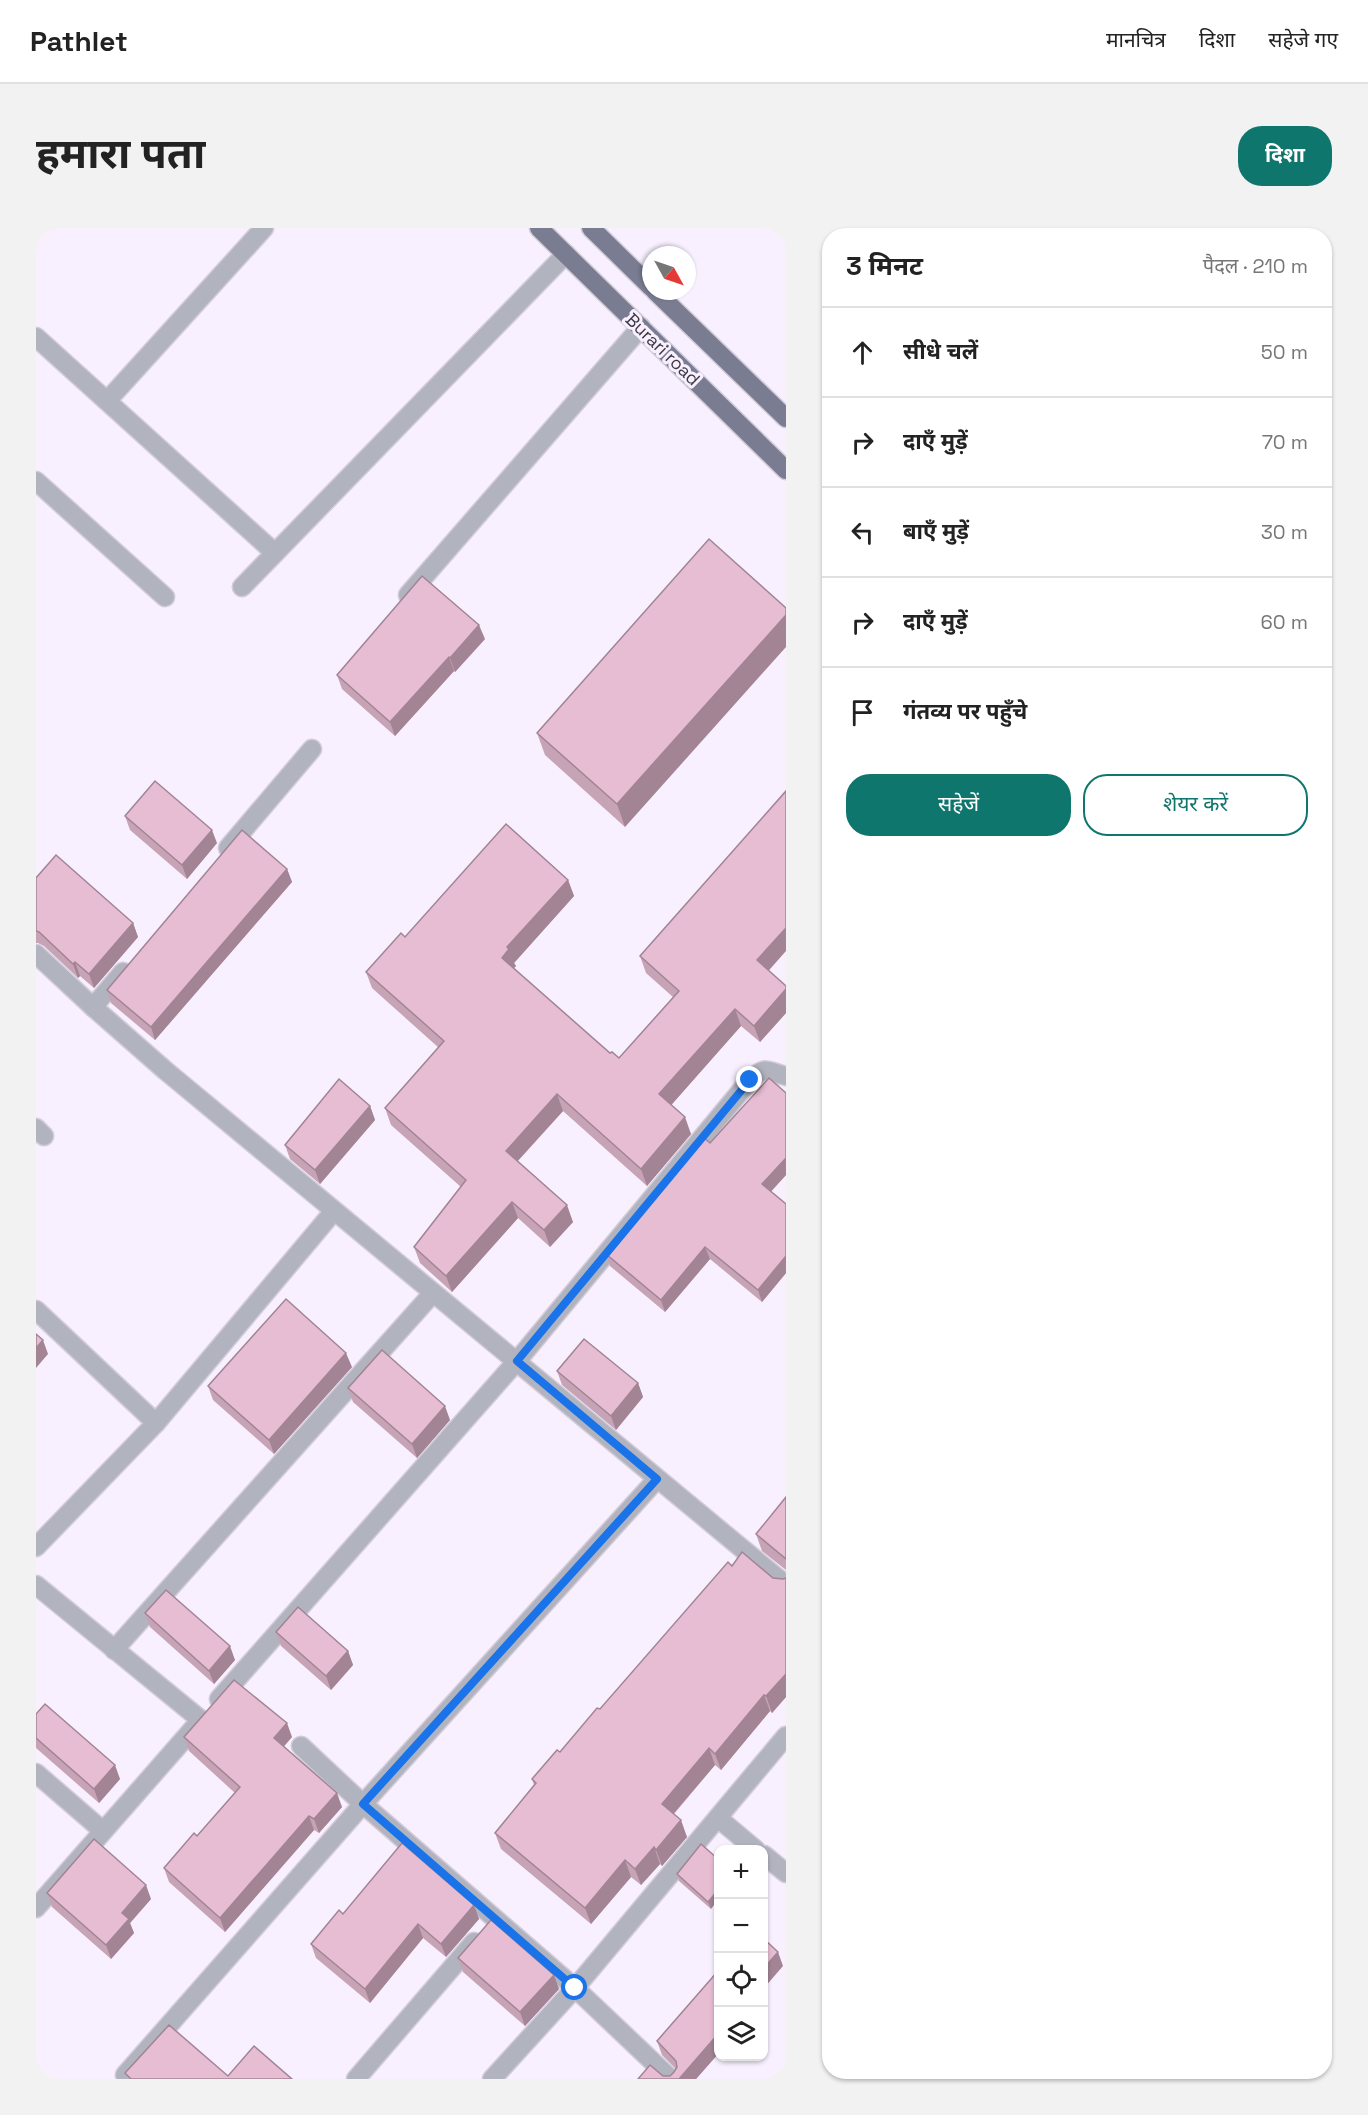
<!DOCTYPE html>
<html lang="hi">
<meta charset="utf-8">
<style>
:root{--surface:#fff;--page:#f2f2f2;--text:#222;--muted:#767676;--line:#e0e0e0;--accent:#0f766e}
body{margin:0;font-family:"Space Grotesk","Noto Sans Devanagari",sans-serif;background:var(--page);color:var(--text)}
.controls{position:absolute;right:18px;bottom:18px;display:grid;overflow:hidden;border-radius:12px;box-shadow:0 2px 4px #0004}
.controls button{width:54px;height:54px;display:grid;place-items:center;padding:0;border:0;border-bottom:2px solid var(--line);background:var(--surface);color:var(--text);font:30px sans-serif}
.compass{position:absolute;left:606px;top:18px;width:54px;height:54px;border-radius:50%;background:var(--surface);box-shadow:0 2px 4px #0004;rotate:130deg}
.stop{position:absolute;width:18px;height:18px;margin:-14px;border:4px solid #1a73e8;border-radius:50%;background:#fff}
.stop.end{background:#1a73e8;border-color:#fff;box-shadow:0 2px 6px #0008}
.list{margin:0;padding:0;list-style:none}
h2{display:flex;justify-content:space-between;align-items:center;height:78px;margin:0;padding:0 24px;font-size:26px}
h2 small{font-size:20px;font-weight:400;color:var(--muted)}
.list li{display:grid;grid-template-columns:39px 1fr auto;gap:18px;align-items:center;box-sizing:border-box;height:90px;padding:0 24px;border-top:2px solid var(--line)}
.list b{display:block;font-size:22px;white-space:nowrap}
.list em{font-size:20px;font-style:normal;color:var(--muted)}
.actions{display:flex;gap:12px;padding:18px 24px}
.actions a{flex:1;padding:14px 0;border:2px solid var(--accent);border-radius:24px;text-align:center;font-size:21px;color:var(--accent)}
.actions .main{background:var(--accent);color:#fff}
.icon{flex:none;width:33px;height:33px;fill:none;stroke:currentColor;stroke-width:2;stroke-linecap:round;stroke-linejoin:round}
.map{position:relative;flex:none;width:750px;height:1851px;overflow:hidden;border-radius:24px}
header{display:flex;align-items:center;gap:36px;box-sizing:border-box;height:84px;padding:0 30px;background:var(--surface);border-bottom:2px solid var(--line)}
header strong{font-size:28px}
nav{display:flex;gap:33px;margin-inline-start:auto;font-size:21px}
.intro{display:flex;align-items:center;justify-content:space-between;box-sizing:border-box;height:144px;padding:0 36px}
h1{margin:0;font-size:42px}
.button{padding:15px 27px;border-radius:24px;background:var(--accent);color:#fff;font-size:21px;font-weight:700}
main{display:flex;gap:36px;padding:0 36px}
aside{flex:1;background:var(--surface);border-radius:24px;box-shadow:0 2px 4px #0004}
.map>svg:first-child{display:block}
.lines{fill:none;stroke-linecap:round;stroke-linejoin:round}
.minor-casing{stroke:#d3cbd9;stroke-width:21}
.major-casing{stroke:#d3cbd9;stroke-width:21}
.minor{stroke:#b1b3bf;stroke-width:18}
.major{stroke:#7a7d92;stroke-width:18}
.wall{fill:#c7a3b6}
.shaded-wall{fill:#a28494}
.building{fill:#e7bdd4;stroke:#a28494;stroke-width:1.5}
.route{stroke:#1a73e8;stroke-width:8}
.labels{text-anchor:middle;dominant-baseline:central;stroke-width:6;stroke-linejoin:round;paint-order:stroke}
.street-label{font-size:18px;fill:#3d3741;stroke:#f8f0ff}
</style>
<header>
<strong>Pathlet</strong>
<nav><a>मानचित्र</a><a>दिशा</a><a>सहेजे गए</a></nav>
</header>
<div class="intro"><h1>हमारा पता</h1><a class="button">दिशा</a></div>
<main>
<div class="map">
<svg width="750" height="1851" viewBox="0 0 750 1851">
<rect width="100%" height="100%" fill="#f8f0ff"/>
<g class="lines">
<defs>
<g id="minor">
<polyline points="0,109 239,325"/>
<polyline points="71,173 228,0"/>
<polyline points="0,253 129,369"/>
<polyline points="206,359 530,26"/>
<polyline points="372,367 605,99"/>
<polyline points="192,620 276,521"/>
<polyline points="0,726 57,779 130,843 750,1357"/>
<polyline points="57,779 87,744"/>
<polyline points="0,900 8,908"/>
<polyline points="0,1082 120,1195"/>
<polyline points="0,1319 120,1195 298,983"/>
<polyline points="0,1357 165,1492"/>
<polyline points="78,1422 397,1065"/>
<path d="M183,1471l298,-338 233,-281c17,-16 17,-8 36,-4"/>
<polyline points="265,1518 327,1576 539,1760 635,1851"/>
<polyline points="0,1545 67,1603"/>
<polyline points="682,1590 720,1622"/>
<polyline points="728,1627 750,1645"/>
<polyline points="0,1680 163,1494"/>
<polyline points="89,1847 327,1576 621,1251"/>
<polyline points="320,1851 438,1714"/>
<polyline points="456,1851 539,1760 750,1508"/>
</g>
<g id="major">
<polyline points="503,0 750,242"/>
<polyline points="555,0 615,59"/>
<polyline points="619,63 750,190"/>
</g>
</defs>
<!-- minor casing -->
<use href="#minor" class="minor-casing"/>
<!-- major casing -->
<use href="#major" class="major-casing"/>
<!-- minor -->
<use href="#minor" class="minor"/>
<!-- major -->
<use href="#major" class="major"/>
</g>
<!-- wall -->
<g class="wall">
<polygon points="673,311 589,599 509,527 501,505"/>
<polygon points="449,411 419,444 418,443 359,508 306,461 301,447"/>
<polygon points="89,588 181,615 151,651 94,602"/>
<polygon points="251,641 256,654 119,812 75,775 71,762"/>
<polygon points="0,650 97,695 102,709 58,760 44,748 42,750 8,718 2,715 0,715"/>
<polygon points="532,652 538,668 478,735 480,738 478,740 574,825 583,830 637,769 610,745 604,728 733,743 750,758 750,785 724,814 705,798 635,877 655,906 611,958 527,883 482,933 537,994 514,1019 482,990 416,1064 384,1035 378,1019 425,959 355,897 349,880 403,820 336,760 330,744 369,709"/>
<polygon points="750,865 750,947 735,963 750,976 750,1045 726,1074 674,1031 629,1084 574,1038 570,1026 674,915"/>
<polygon points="334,878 339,892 284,956 254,931 249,917"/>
<polygon points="316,1139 238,1226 177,1172 172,1158"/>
<polygon points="521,1143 602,1155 607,1169 580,1202 526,1157"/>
<polygon points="312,1160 414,1192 381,1230 317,1174"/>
<polygon points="750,1269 750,1342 726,1323 720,1306"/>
<polygon points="696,1338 737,1350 747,1351 750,1350 750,1469 736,1485 734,1483 685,1542 679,1537 638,1586 651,1609 626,1638 624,1636 605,1657 595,1649 555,1696 465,1621 459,1605 498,1557 496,1551 524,1524"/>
<polygon points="109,1385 199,1432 178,1456 114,1399"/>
<polygon points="240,1404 312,1423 317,1437 295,1462 245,1418"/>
<polygon points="0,1486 84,1551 63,1575 0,1520"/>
<polygon points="148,1509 256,1509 248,1518 306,1579 283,1605 278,1602 189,1704 133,1654 128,1640 161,1608 199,1565 153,1523"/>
<polygon points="682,1631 675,1681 643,1653 641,1646"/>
<polygon points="11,1665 115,1671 94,1695 98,1705 75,1731 16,1679"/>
<polygon points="438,1677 443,1691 410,1729 387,1710 334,1775 280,1730 275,1716 307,1686"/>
<polygon points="422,1730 523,1761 489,1798 427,1744"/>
<polygon points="682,1743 682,1826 660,1851 634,1848 638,1844 640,1841 626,1827 621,1813"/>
</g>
<!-- shaded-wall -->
<g class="shaded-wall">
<polygon points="750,387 750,419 589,599 581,576"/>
<polygon points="443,397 449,411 419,444 414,430"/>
<polygon points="413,429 418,443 359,508 354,494"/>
<polygon points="176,602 181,615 151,651 146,637"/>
<polygon points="251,641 256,654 119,812 115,799"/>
<polygon points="532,652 538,668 478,735 480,738 472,746 466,730 471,719"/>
<polygon points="97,695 102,709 58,760 53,746"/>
<polygon points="750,700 750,723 727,749 721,732"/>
<polygon points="39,734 44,748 42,750 37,736"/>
<polygon points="750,761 750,785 724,814 718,798"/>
<polygon points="699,781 705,798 630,883 623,866"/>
<polygon points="521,866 527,883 476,939 470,923"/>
<polygon points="334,878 339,892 284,956 279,942"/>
<polygon points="649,889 655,906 611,958 605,941"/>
<polygon points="750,930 750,947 731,968 726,956"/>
<polygon points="476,974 482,990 416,1064 410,1048"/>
<polygon points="531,977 537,994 514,1019 508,1002"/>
<polygon points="669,1019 674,1031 629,1084 625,1072"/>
<polygon points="750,1028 750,1045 726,1074 722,1062"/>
<polygon points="7,1112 12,1126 0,1140 0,1120"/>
<polygon points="310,1125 316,1139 238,1226 233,1212"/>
<polygon points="602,1155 607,1169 580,1202 575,1188"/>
<polygon points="409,1178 414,1192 381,1230 376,1216"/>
<polygon points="194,1418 199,1432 178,1456 173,1443"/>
<polygon points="312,1423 317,1437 295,1462 290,1448"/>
<polygon points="750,1446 750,1469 736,1485 730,1468"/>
<polygon points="728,1467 734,1483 685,1542 679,1526"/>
<polygon points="251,1495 256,1509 243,1524 238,1510"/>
<polygon points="673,1520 679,1537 632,1592 626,1576"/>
<polygon points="79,1537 84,1551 63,1575 58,1561"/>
<polygon points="301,1565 306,1579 283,1605 278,1591"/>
<polygon points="273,1588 278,1602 189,1704 184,1690"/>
<polygon points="645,1592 651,1609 626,1638 620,1622"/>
<polygon points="618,1619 624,1636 605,1657 599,1641"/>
<polygon points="589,1632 595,1649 555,1696 549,1680"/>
<polygon points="110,1657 115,1671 94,1695 98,1705 75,1731 70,1717 86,1685"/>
<polygon points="682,1662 682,1672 675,1681 672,1674"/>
<polygon points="438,1677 443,1691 410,1729 405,1716"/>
<polygon points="382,1696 387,1710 334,1775 329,1761"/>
<polygon points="742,1724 747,1738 728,1760 728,1740"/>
<polygon points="518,1747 523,1761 489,1798 484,1784"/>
<polygon points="682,1806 682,1826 660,1851 643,1851"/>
</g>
<!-- building -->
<g class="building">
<polygon points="673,311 750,380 750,387 581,576 501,505"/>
<polygon points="386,348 443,397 414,430 413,429 354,494 301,447"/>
<polygon points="119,553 176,602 146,637 89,588"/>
<polygon points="750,563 750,700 721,732 750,758 750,761 718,798 699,781 623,866 649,889 605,941 521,866 470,923 531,977 508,1002 476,974 410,1048 378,1019 430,952 349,880 408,813 330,744 365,705 369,709 470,596 532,652 471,719 473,721 466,730 574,825 576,824 583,830 643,763 604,728"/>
<polygon points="206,602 251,641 115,799 71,762"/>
<polygon points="20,627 97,695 53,746 39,734 37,736 3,704 0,703 0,650"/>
<polygon points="733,850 750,865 750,930 726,956 750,976 750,1028 722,1062 669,1019 625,1072 570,1026 667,909 674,915"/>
<polygon points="303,851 334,878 279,942 249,917"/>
<polygon points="250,1071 310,1125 233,1212 172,1158"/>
<polygon points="0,1106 7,1112 0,1120"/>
<polygon points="548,1111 602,1155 575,1188 521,1143"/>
<polygon points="346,1122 409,1178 376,1216 312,1160"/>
<polygon points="750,1269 750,1331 720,1306"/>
<polygon points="706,1324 737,1350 747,1351 750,1350 750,1446 730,1468 728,1467 679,1526 673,1520 626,1576 645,1592 620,1622 618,1619 599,1641 589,1632 549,1680 459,1605 500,1555 496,1551 521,1522 524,1524 561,1480 564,1481 692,1334 696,1338"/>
<polygon points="130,1362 194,1418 173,1443 109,1385"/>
<polygon points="262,1379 312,1423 290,1448 240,1404"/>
<polygon points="198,1452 251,1495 238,1510 301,1565 278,1591 273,1588 184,1690 128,1640 158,1605 161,1608 204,1559 148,1509"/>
<polygon points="9,1476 79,1537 58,1561 0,1510 0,1486"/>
<polygon points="58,1611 110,1657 86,1685 93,1691 70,1717 11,1665"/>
<polygon points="366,1615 438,1677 405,1716 382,1696 329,1761 275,1716 303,1682 307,1686"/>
<polygon points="665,1616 682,1631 682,1662 672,1674 641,1646"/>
<polygon points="455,1692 518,1747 484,1784 422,1730"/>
<polygon points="728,1711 742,1724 728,1740"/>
<polygon points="682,1743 682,1806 643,1851 602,1851 614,1837 627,1848 634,1848 638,1844 641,1839 640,1833 621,1813"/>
<polygon points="133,1797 192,1848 218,1818 256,1851 95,1851 89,1845"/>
</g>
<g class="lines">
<!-- route -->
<polyline class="route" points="539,1760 327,1576 621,1251 481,1133 714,852"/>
</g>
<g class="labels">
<!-- street labels -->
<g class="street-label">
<text transform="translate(627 121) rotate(44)">Burari road</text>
</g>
</g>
</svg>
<div class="controls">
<button>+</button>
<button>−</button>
<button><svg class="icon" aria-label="locate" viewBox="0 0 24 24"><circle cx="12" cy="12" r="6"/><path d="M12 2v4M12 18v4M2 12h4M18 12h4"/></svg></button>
<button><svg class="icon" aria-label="layers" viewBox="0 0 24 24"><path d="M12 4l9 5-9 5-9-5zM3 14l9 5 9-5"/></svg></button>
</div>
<svg class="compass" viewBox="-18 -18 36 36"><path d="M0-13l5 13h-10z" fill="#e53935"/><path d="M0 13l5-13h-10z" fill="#767676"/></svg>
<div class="stop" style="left:539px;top:1760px"></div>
<div class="stop end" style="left:714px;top:852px"></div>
</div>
<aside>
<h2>3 मिनट<small>पैदल · 210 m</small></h2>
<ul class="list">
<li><svg class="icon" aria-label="ahead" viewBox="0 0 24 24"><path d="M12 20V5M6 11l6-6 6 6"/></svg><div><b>सीधे चलें</b></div><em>50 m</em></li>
<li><svg class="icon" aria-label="right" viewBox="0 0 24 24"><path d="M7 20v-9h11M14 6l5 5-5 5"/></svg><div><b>दाएँ मुड़ें</b></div><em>70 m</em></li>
<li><svg class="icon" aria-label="left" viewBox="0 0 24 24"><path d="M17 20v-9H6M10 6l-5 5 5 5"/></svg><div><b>बाएँ मुड़ें</b></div><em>30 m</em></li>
<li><svg class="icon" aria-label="right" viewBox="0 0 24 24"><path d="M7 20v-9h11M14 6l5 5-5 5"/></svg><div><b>दाएँ मुड़ें</b></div><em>60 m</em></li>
<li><svg class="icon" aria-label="arrive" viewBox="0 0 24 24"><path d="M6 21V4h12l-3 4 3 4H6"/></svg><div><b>गंतव्य पर पहुँचे</b></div></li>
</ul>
<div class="actions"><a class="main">सहेजें</a><a>शेयर करें</a></div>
</aside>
</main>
